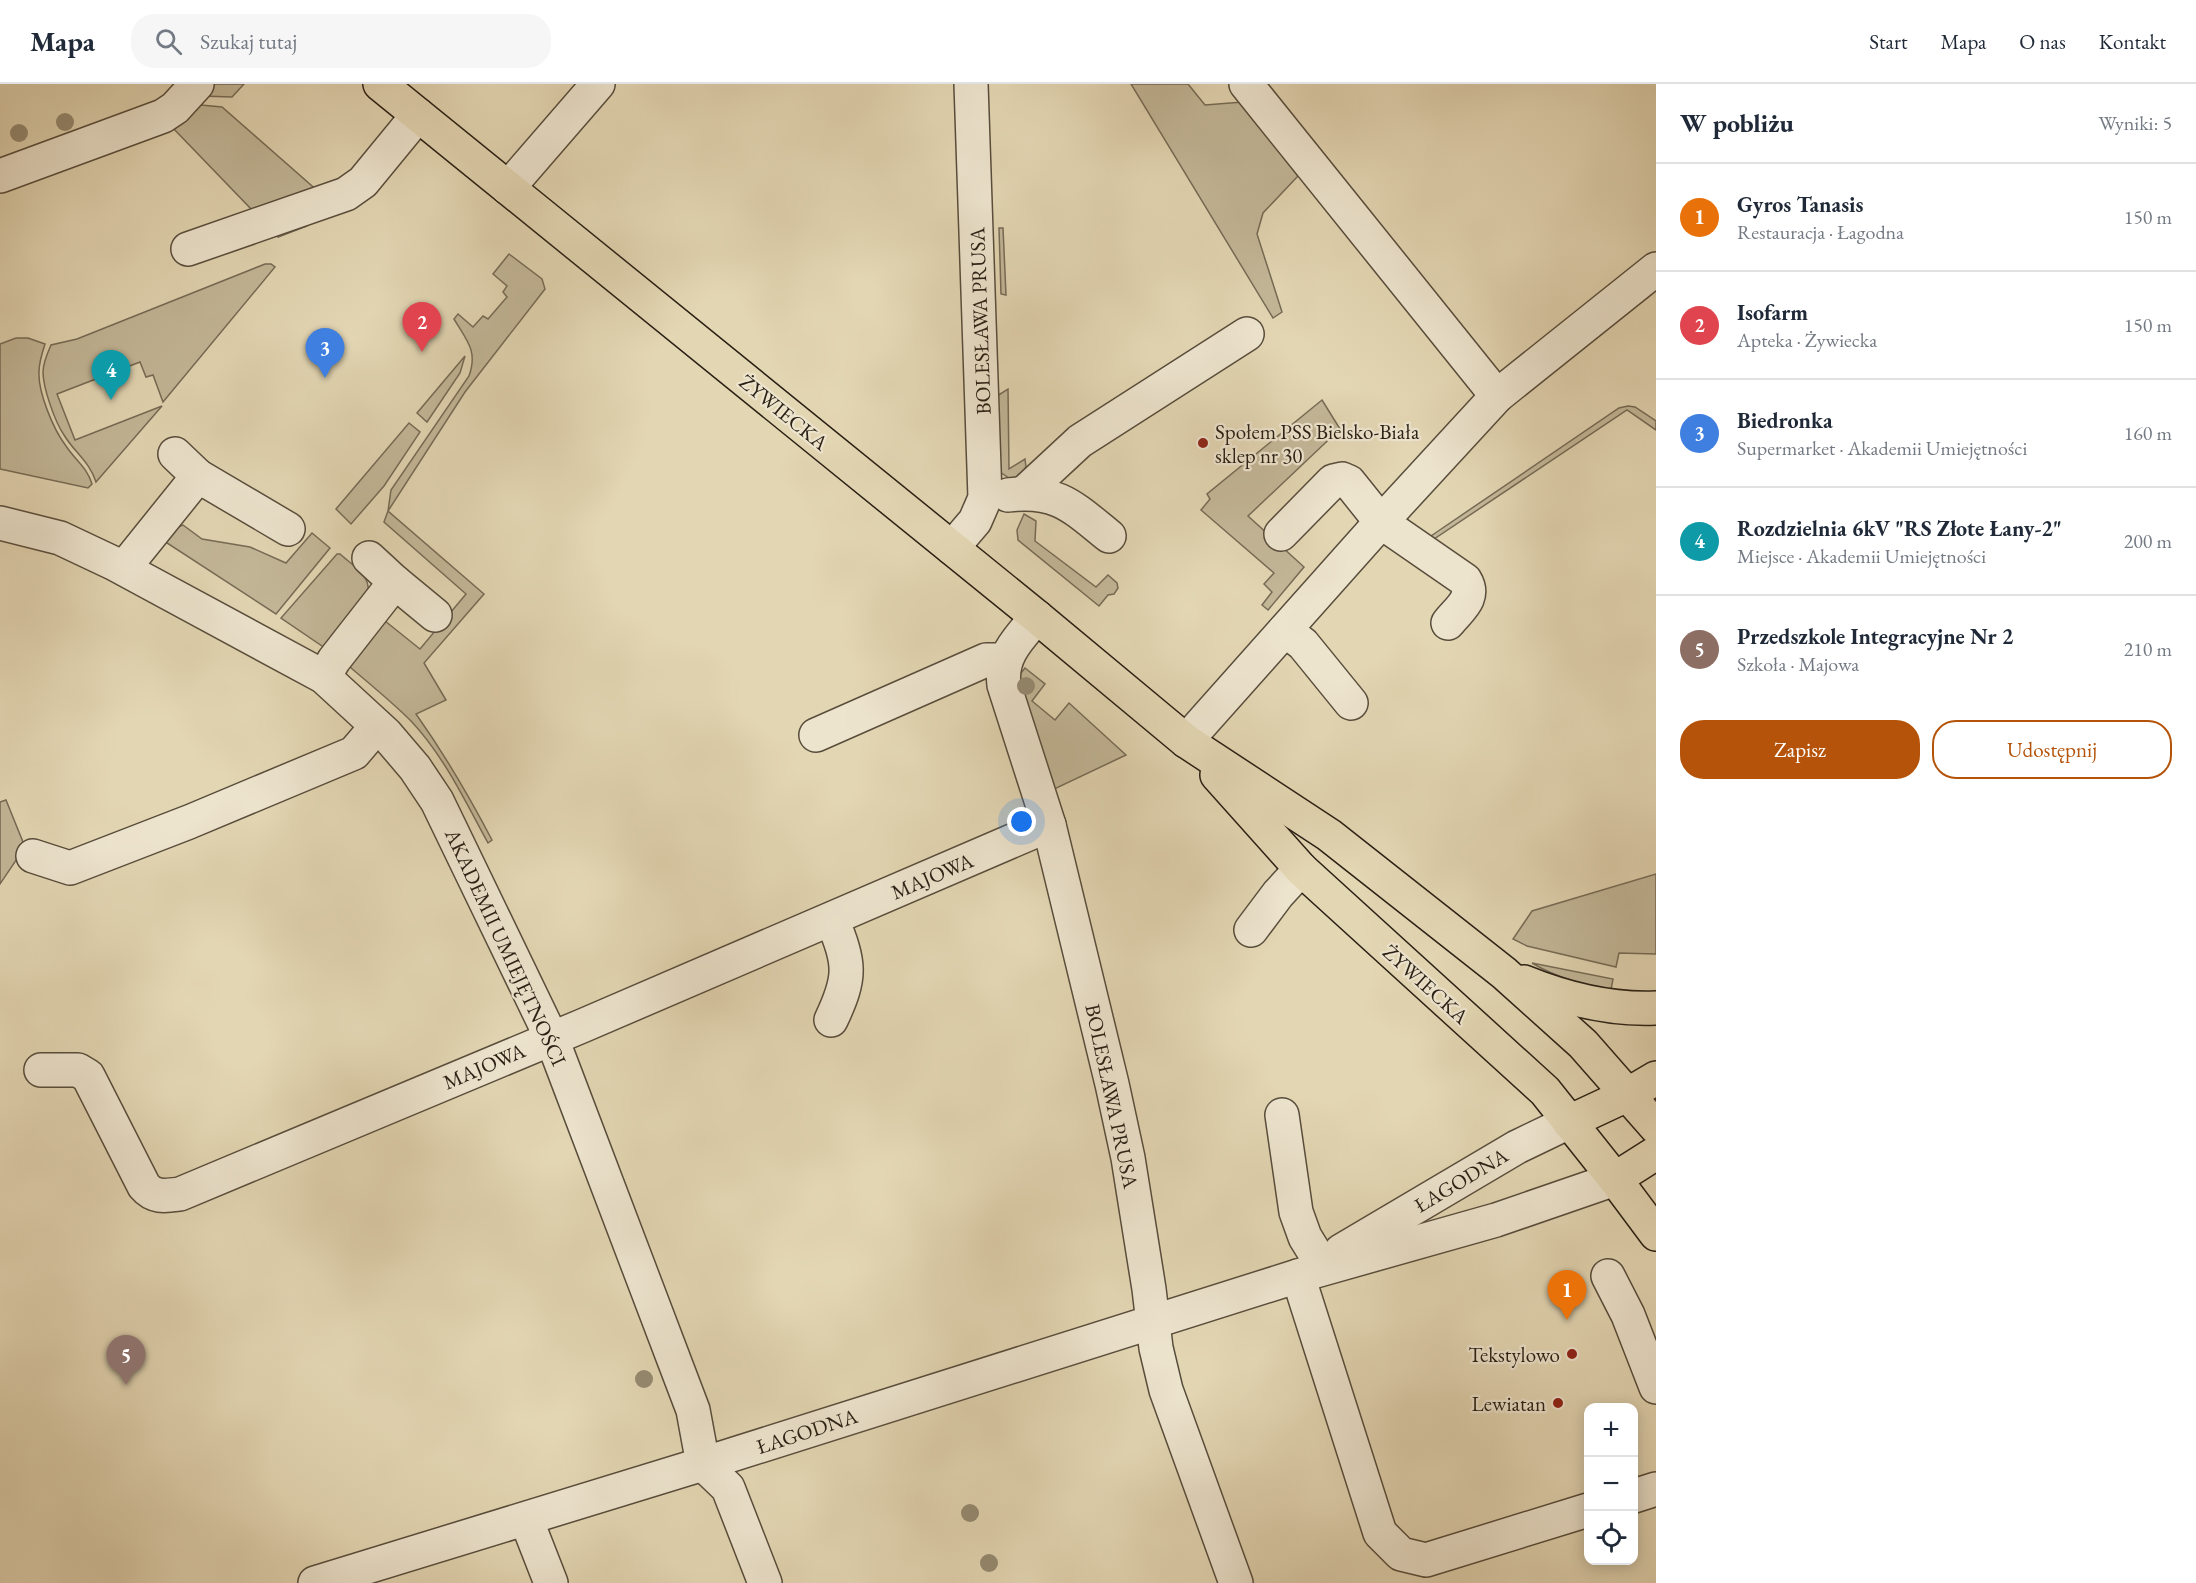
<!DOCTYPE html>
<html lang="pl">
<meta charset="utf-8">
<style>
:root{--surface:#fff;--page:#f6f6f7;--text:#1f2937;--muted:#747a83;--line:#e0e1e3;--accent:#b45309}
body{margin:0;font-family:"EB Garamond",serif;background:var(--page);color:var(--text)}
.controls{position:absolute;right:18px;bottom:18px;display:grid;overflow:hidden;border-radius:12px;box-shadow:0 3px 15px #0003}
.controls button{width:54px;height:54px;display:grid;place-items:center;padding:0;border:0;border-bottom:2px solid var(--line);background:var(--surface);color:var(--text);font:30px sans-serif}
.you{position:absolute;left:1022px;top:738px;width:21px;height:21px;margin:-15px;border:4px solid #fff;border-radius:50%;background:#1a73e8;box-shadow:0 0 0 9px #1a73e833}
.badge{display:grid;place-items:center;width:39px;height:39px;border-radius:50%;background:var(--accent);color:#fff;font-size:20px;font-weight:700}
.pin{position:absolute;translate:-50% -50px;filter:drop-shadow(0 2px 3px #0008)}
.pin::after{content:'';position:absolute;top:32px;width:21px;height:18px;background:inherit;clip-path:polygon(0 0,100% 0,50% 100%)}
.list{margin:0;padding:0;list-style:none}
h2{display:flex;justify-content:space-between;align-items:center;height:78px;margin:0;padding:0 24px;font-size:26px}
h2 small{font-size:20px;font-weight:400;color:var(--muted)}
.list li{display:grid;grid-template-columns:39px 1fr auto;gap:18px;align-items:center;box-sizing:border-box;height:108px;padding:0 24px;border-top:2px solid var(--line)}
.list b{display:block;font-size:22px;white-space:nowrap}
.list p{margin:0;font-size:20px;white-space:nowrap;color:var(--muted)}
.list em{font-size:20px;font-style:normal;color:var(--muted)}
.actions{display:flex;gap:12px;padding:18px 24px}
.actions a{flex:1;padding:14px 0;border:2px solid var(--accent);border-radius:24px;text-align:center;font-size:21px;color:var(--accent)}
.actions .main{background:var(--accent);color:#fff}
.icon{flex:none;width:33px;height:33px;fill:none;stroke:currentColor;stroke-width:2;stroke-linecap:round;stroke-linejoin:round}
.map{position:relative;flex:none;width:1656px;height:1499px;overflow:hidden}
header{display:flex;align-items:center;gap:36px;box-sizing:border-box;height:84px;padding:0 30px;background:var(--surface);border-bottom:2px solid var(--line)}
header strong{font-size:28px}
nav{display:flex;gap:33px;margin-inline-start:auto;font-size:21px}
.search{width:420px;height:54px;background:var(--page);display:flex;align-items:center;gap:15px;box-sizing:border-box;padding:0 21px;border-radius:24px;color:var(--muted);font-size:22px}
main{display:flex}
aside{flex:1;background:var(--surface)}
.map>svg:first-child{display:block}
.green{fill:#c3b798;stroke:#766b56;stroke-width:1.5}
.lines{fill:none;stroke-linecap:round;stroke-linejoin:round}
.minor-casing{stroke:#584d3c;stroke-width:36}
.major-casing{stroke:#291f14;stroke-width:36}
.minor{stroke:#ede4ce;stroke-width:33}
.major{stroke:#e3d6b3;stroke-width:33}
.tree{fill:#968b72}
.poi-dot{fill:#8f2418;stroke:#ede4ce;stroke-width:2}
.labels{text-anchor:middle;dominant-baseline:central;stroke-width:4.5;stroke-linejoin:round;paint-order:stroke}
.street-label{font-size:21px;fill:#291f14;stroke:#ede4ce}
.poi-label{font-size:21px;fill:#291f14;stroke:#ede4ce;text-anchor:end}
</style>
<header>
<strong>Mapa</strong>
<div class="search"><svg class="icon" aria-label="search" viewBox="0 0 24 24"><circle cx="10" cy="10" r="6"/><path d="M15 15l6 6"/></svg>Szukaj tutaj</div>
<nav><a>Start</a><a>Mapa</a><a>O nas</a><a>Kontakt</a></nav>
</header>
<main>
<div class="map">
<svg width="1656" height="1499" viewBox="0 0 1656 1499">
<rect width="100%" height="100%" fill="#e3d6b3"/>
<filter id="stains"><feTurbulence type="fractalNoise" baseFrequency=".00333" numOctaves="4"/><feColorMatrix values="0 0 0 0 .2 0 0 0 0 .09 0 0 0 0 .02 0 0 0 .5 -.17"/></filter>
<radialGradient id="worn" r=".72"><stop offset=".6" stop-color="#630" stop-opacity="0"/><stop offset="1" stop-color="#630" stop-opacity=".3"/></radialGradient>
<!-- green -->
<g class="green">
<polygon points="207,0 244,0 232,13 201,12"/>
<polygon points="1131,0 1188,0 1205,21 1243,18 1298,92 1263,129 1257,150 1282,228 1273,234"/>
<polygon points="190,20 222,23 320,109 307,142 278,153 171,42"/>
<polygon points="999,144 1003,144 1006,211 1001,210"/>
<path d="M509,170l33,25 3,10 -80,103 -77,119 96,83 -60,69 22,37 -30,14c29,41 53,82 76,126l-4,3c-23,-42 -44,-87 -77,-122 -19,-19 -40,-36 -60,-53l-2,-6 36,-41 35,28 46,-55 -82,-72 4,-11 3,-21 78,-114c9,-25 -2,-35 -15,-57l4,-5 15,13 10,-11 5,3 19,-22 -4,-5 4,-6 -14,-12z"/>
<path d="M265,180h6l4,3 -112,135 -10,-27 -7,2 -6,-15 -83,32 18,46 87,-34 -66,76c-6,-20 -22,-30 -32,-47 -9,-13 -21,-47 -21,-63 0,-9 4,-18 8,-27l26,-6z"/>
<path d="M16,254h12l17,6c-3,9 -6,18 -6,28 -1,20 14,57 27,74 9,14 21,21 26,38l-4,4 -88,-19v-125z"/>
<polygon points="465,272 460,289 427,338 417,329"/>
<polygon points="1008,305 1009,385 1025,375 1026,383 1018,394 1009,394 1000,388 997,312"/>
<polygon points="1322,316 1340,345 1248,432 1304,483 1268,526 1262,521 1272,508 1264,500 1274,489 1201,426 1210,415 1207,410"/>
<polygon points="1628,322 1635,323 1656,337 1656,346 1627,326 1431,457 1428,454 1619,324"/>
<polygon points="409,339 420,348 384,402 351,440 336,425"/>
<polygon points="1024,430 1036,437 1035,457 1096,503 1108,491 1117,499 1118,504 1114,510 1108,511 1099,522 1018,456 1017,446"/>
<polygon points="183,441 202,455 250,463 286,479 312,449 330,464 276,530 164,457 173,445"/>
<path d="M337,470h3c12,11 31,21 28,39l-43,55 -44,-30z"/>
<polygon points="1025,584 1045,600 1032,617 1055,636 1069,619 1126,671 1048,708 1017,594"/>
<polygon points="6,716 25,763 0,800 0,718"/>
<polygon points="1656,790 1656,870 1619,869 1616,883 1527,862 1513,855 1532,827"/>
<path d="M1532,879l81,16 -2,11c-29,-5 -54,-12 -79,-27z"/>
</g>
<g class="lines">
<defs>
<g id="minor">
<polyline points="1246,0 1497,312"/>
<polyline points="0,92 163,32 175,24 197,0"/>
<polyline points="508,104 598,0"/>
<polyline points="188,165 346,110 363,98 418,31"/>
<polyline points="175,370 198,392"/>
<polyline points="1024,409 1080,357 1247,250"/>
<path d="M1008,411c49,-6 65,12 101,41"/>
<polyline points="0,439 60,454 113,479 324,593 386,650 415,684 437,717 552,955 693,1326 703,1380 728,1404 765,1499"/>
<path d="M1281,450l52,-53 9,-2 7,3 32,40 84,58c11,18 -5,28 -17,43"/>
<polyline points="952,464 975,437 985,414 971,0"/>
<polyline points="369,474 395,498"/>
<polyline points="124,484 198,392 288,445"/>
<path d="M1037,533c-18,21 -37,39 -33,68l45,140 63,259 16,74 21,131 7,59 10,42 70,193"/>
<polyline points="1285,546 1303,560 1351,619"/>
<polyline points="324,593 334,576 395,498 435,531"/>
<polyline points="816,651 986,576 1005,576"/>
<polyline points="1186,657 1381,438 1497,312 1656,185"/>
<polyline points="33,772 70,784 189,738 354,669 377,642"/>
<polyline points="1251,846 1278,810 1301,785"/>
<path d="M831,936c21,-44 19,-56 1,-101"/>
<path d="M41,986h37l10,6 56,110c10,12 21,10 36,8l402,-168 467,-201"/>
<polyline points="1282,1031 1296,1128 1305,1153 1321,1179"/>
<polyline points="1341,1167 1517,1063 1569,1038"/>
<polyline points="1298,1192 1380,1449 1401,1470 1426,1476 1588,1426"/>
<polyline points="1608,1192 1628,1231 1656,1303"/>
<polyline points="1634,1412 1656,1405"/>
<polyline points="526,1435 551,1499"/>
<polyline points="315,1499 703,1380 1298,1192 1496,1136 1615,1095"/>
</g>
<g id="major">
<polyline points="380,0 1037,533 1186,657 1329,751 1504,889 1583,960 1656,1043"/>
<polyline points="1217,691 1301,785 1545,1007 1615,1095 1656,1150"/>
<path d="M1524,898c42,17 86,28 132,26"/>
<polyline points="1569,1038 1629,1010 1656,994"/>
<polyline points="1615,1095 1656,1069"/>
</g>
</defs>
<!-- minor casing -->
<use href="#minor" class="minor-casing"/>
<!-- major casing -->
<use href="#major" class="major-casing"/>
<!-- minor -->
<use href="#minor" class="minor"/>
<!-- major -->
<use href="#major" class="major"/>
</g>
<!-- trees -->
<g class="tree">
<circle cx="65" cy="38" r="9"/>
<circle cx="19" cy="49" r="9"/>
<circle cx="1026" cy="602" r="9"/>
<circle cx="644" cy="1295" r="9"/>
<circle cx="970" cy="1429" r="9"/>
<circle cx="989" cy="1479" r="9"/>
</g>
<!-- markers -->
<g class="poi-dot">
<circle cx="1203" cy="359" r="6"/>
<circle cx="1572" cy="1270" r="6"/>
<circle cx="1558" cy="1319" r="6"/>
</g>
<g class="labels">
<!-- street labels -->
<g class="street-label">
<text transform="translate(980 237) rotate(-92)">BOLESŁAWA PRUSA</text>
<text transform="translate(784 328) rotate(39)">ŻYWIECKA</text>
<text transform="translate(932 792) rotate(-23)">MAJOWA</text>
<text transform="translate(506 863) rotate(65)">AKADEMII UMIEJĘTNOŚCI</text>
<text transform="translate(1426 900) rotate(42)">ŻYWIECKA</text>
<text transform="translate(484 982) rotate(-23)">MAJOWA</text>
<text transform="translate(1112 1012) rotate(78)">BOLESŁAWA PRUSA</text>
<text transform="translate(1461 1096) rotate(-31)">ŁAGODNA</text>
<text transform="translate(807 1347) rotate(-18)">ŁAGODNA</text>
</g>
<!-- poi labels -->
<g class="poi-label">
<text x="1215" y="347" text-anchor="start">Społem PSS Bielsko-Biała<tspan x="1215" dy="24">sklep nr 30</tspan></text>
<text x="1560" y="1270">Tekstylowo</text>
<text x="1546" y="1319">Lewiatan</text>
</g>
</g>
<rect width="100%" height="100%" filter="url(#stains)"/>
<rect width="100%" height="100%" fill="url(#worn)"/>
</svg>
<div class="controls">
<button>+</button>
<button>−</button>
<button><svg class="icon" aria-label="locate" viewBox="0 0 24 24"><circle cx="12" cy="12" r="6"/><path d="M12 2v4M12 18v4M2 12h4M18 12h4"/></svg></button>
</div>
<div class="you"></div>
<div class="pin badge" style="left:1567px;top:1236px;background:#e8710a">1</div>
<div class="pin badge" style="left:422px;top:268px;background:#e0444e">2</div>
<div class="pin badge" style="left:325px;top:294px;background:#3f7fe0">3</div>
<div class="pin badge" style="left:111px;top:316px;background:#0f9aa8">4</div>
<div class="pin badge" style="left:126px;top:1301px;background:#8d6e63">5</div>
</div>
<aside>
<h2>W pobliżu<small>Wyniki: 5</small></h2>
<ul class="list">
<li><span class="badge" style="background:#e8710a">1</span><div><b>Gyros Tanasis</b><p>Restauracja · Łagodna</p></div><em>150 m</em></li>
<li><span class="badge" style="background:#e0444e">2</span><div><b>Isofarm</b><p>Apteka · Żywiecka</p></div><em>150 m</em></li>
<li><span class="badge" style="background:#3f7fe0">3</span><div><b>Biedronka</b><p>Supermarket · Akademii Umiejętności</p></div><em>160 m</em></li>
<li><span class="badge" style="background:#0f9aa8">4</span><div><b>Rozdzielnia 6kV &quot;RS Złote Łany-2&quot;</b><p>Miejsce · Akademii Umiejętności</p></div><em>200 m</em></li>
<li><span class="badge" style="background:#8d6e63">5</span><div><b>Przedszkole Integracyjne Nr 2</b><p>Szkoła · Majowa</p></div><em>210 m</em></li>
</ul>
<div class="actions"><a class="main">Zapisz</a><a>Udostępnij</a></div>
</aside>
</main>
